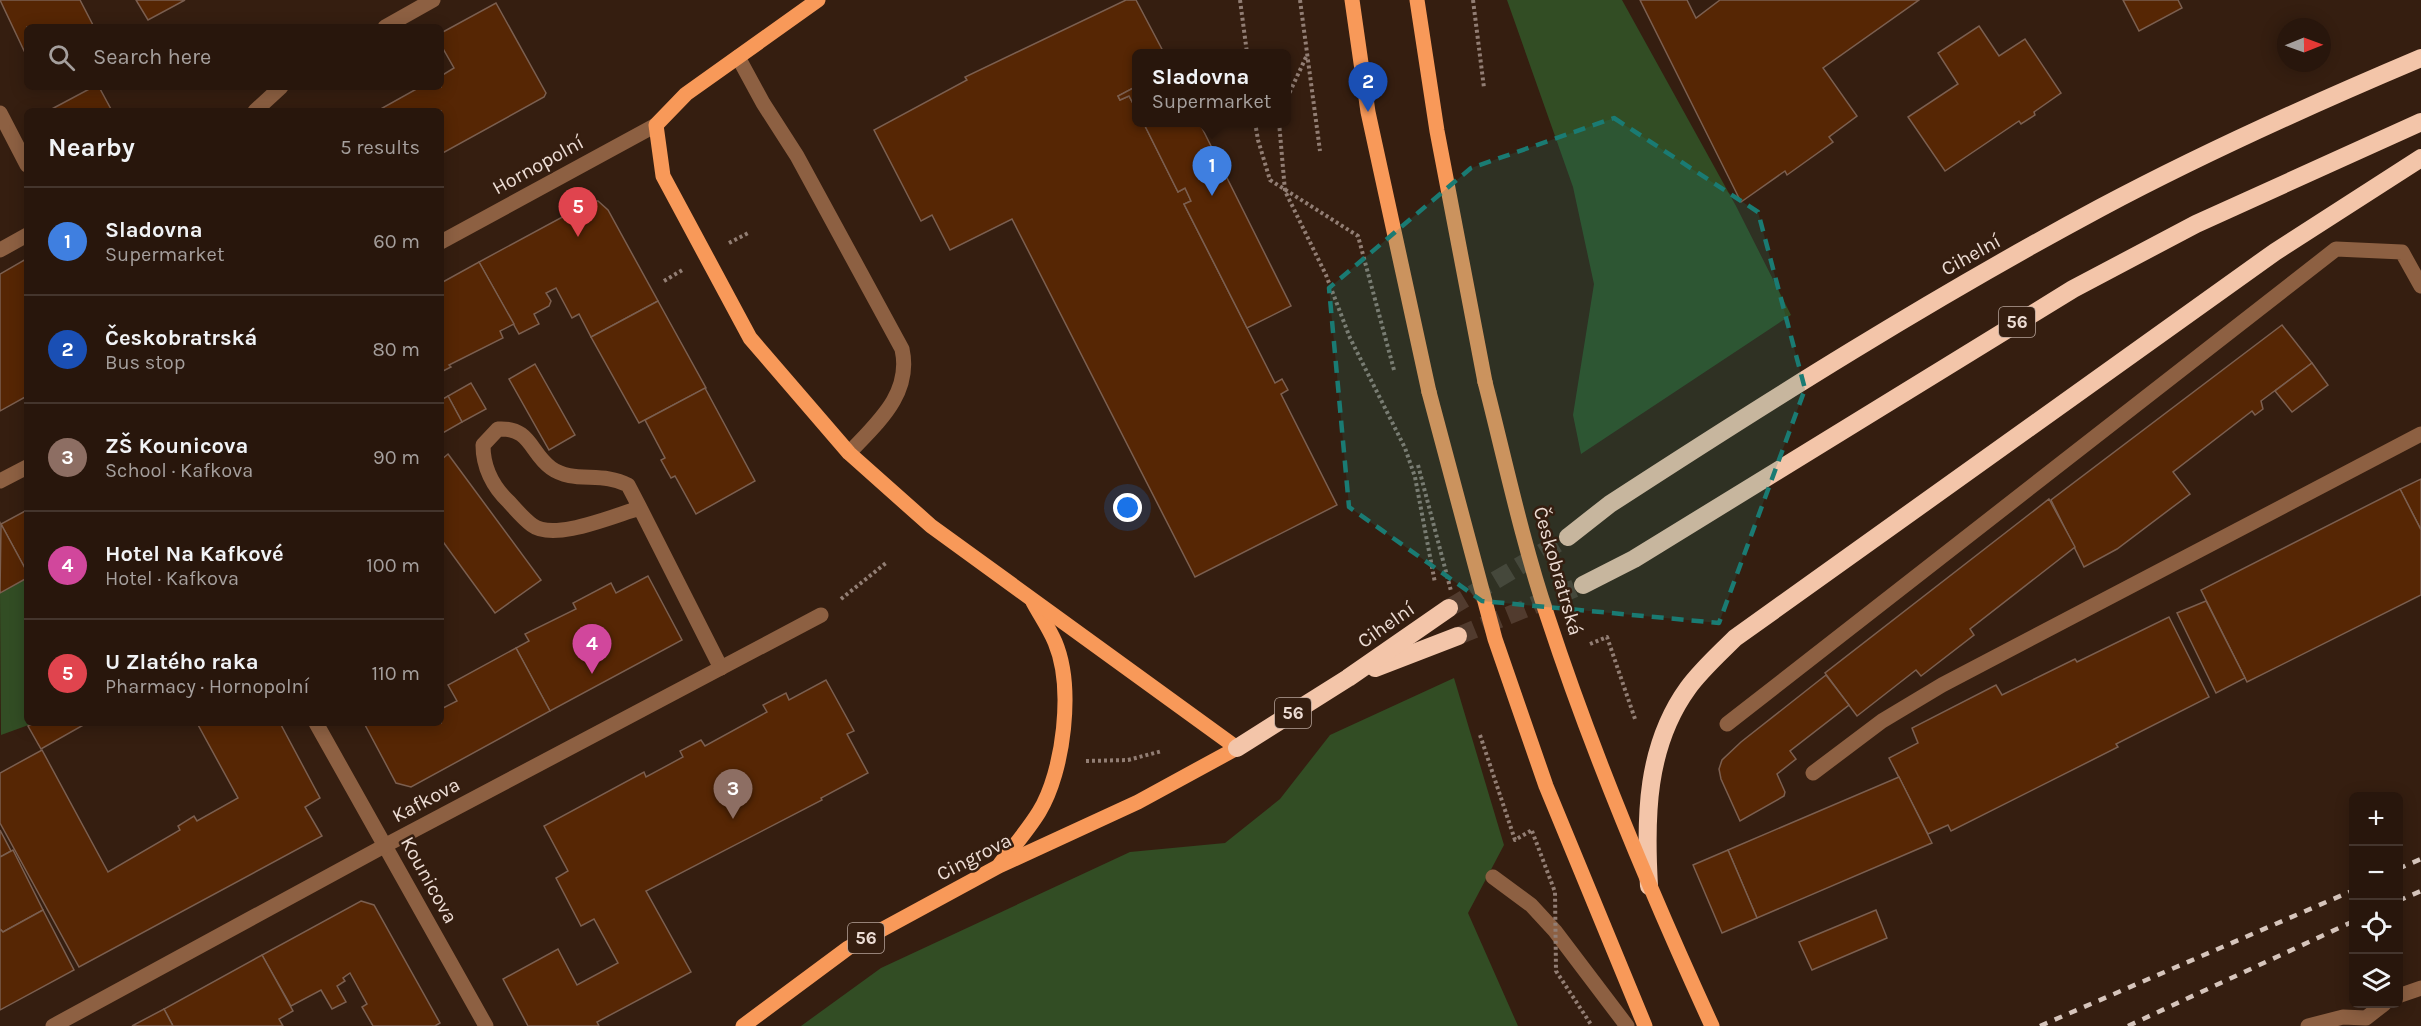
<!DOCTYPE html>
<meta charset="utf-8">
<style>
:root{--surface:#28160c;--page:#34231a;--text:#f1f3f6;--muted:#a59f9d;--line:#44352d;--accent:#f49e87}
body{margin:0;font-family:Karla,sans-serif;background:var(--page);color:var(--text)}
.controls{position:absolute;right:18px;bottom:18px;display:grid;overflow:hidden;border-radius:9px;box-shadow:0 3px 15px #0003}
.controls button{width:54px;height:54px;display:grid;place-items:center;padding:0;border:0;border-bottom:2px solid var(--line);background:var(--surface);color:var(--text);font:30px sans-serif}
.compass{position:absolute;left:2277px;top:18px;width:54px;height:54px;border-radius:50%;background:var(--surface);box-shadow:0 3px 15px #0003;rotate:89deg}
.you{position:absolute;left:1128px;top:508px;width:21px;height:21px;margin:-15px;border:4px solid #fff;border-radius:50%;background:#1a73e8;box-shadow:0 0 0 9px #1a73e833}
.badge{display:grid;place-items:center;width:39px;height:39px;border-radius:50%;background:var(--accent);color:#fff;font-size:20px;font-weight:700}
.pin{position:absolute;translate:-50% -50px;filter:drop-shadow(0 2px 3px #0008)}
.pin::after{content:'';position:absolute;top:32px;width:21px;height:18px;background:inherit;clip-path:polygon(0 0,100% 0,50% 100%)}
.popup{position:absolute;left:1132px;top:49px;width:159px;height:78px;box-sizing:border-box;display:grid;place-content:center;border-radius:9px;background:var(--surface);filter:drop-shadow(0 2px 4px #0005);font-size:20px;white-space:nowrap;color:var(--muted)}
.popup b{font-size:22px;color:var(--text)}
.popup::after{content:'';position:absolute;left:50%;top:100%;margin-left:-12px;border:12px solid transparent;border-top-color:var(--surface)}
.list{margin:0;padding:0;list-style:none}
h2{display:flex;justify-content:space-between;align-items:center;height:78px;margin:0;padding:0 24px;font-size:26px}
h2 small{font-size:20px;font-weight:400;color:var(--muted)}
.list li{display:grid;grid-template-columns:39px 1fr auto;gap:18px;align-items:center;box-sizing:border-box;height:108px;padding:0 24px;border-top:2px solid var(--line)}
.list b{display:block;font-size:22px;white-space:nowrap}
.list p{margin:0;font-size:20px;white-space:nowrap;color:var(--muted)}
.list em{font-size:20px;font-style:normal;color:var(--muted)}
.icon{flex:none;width:33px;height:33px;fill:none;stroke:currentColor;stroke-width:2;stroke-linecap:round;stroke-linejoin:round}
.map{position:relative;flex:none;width:2421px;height:1026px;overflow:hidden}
.search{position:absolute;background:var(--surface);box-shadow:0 3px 15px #0003;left:24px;top:24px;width:420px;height:66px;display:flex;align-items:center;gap:15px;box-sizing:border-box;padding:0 21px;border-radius:9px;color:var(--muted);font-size:22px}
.panel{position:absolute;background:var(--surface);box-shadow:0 3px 15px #0003;left:24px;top:108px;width:420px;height:618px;border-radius:9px}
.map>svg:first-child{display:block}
.green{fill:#324d24}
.building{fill:#562604;stroke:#7b5f50;stroke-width:1.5}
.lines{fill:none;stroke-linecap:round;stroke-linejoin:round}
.highway-tunnel{stroke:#513b2e;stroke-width:18;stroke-dasharray:18 9;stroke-linecap:butt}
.path{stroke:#927e74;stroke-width:4;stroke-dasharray:3 3;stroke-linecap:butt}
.minor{stroke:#8d6042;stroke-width:15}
.major{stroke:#f89959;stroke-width:15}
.highway{stroke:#f3c5a9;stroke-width:18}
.rail{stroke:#d6c5bc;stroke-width:4.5;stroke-dasharray:8 8;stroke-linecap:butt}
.path-bridge{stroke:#927e74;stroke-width:4;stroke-dasharray:3 3;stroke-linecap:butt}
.major-bridge{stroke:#f89959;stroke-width:15}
.marked{fill:#1a7b73;fill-opacity:0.2;stroke:#1a7b73;stroke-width:4.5;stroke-dasharray:12 8;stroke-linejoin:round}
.labels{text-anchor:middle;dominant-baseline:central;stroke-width:5;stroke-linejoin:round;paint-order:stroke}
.shield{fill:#351e10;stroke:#b6a49a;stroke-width:1.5}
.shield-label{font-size:18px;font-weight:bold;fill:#edddd5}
.street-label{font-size:20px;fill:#edddd5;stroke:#351e10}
</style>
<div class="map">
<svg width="2421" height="1026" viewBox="0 0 2421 1026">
<rect width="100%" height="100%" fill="#351e10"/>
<!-- green -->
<g class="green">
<polygon points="1507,0 1622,0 1736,206 1791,315 1581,454 1573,415 1594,284 1573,187"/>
<polygon points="27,578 27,723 34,723 1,735 0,592"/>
<polygon points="1454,678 1504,845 1468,913 1518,1026 801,1026 881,968 1130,852 1225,843 1280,799 1330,735"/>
</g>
<!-- building -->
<g class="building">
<polygon points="0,0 80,0 94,27 27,27 27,57"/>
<polygon points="136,0 185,0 148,20"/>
<polygon points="1126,0 1136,0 1164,53 1137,53 1137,86 1118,96 1120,100 1129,96 1137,111 1137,122 1143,122 1178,192 1185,188 1191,201 1184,204 1275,383 1282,379 1288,390 1281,394 1337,505 1195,577 1012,219 950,250 932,215 921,221 874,130 967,80 965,77"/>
<polygon points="1640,0 1687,0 1696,18 1720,0 1919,0 1823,68 1857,116 1829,137 1833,142 1787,175 1785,171 1741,202"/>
<polygon points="2123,0 2178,0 2182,8 2139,31"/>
<polygon points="496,3 546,93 544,97 441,154 441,111 377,111 420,87 441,87 441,76 454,68 441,45 441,33"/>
<polygon points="1979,26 1999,56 2025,39 2061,93 2034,112 2035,115 2021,124 2019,121 1945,171 1908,117 1958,84 1938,53"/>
<polygon points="1137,86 1137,111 1129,96 1120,100 1118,96"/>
<polygon points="93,87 99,87 112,111 48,111"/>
<polygon points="1143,122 1199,122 1291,306 1247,328 1184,204 1191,201 1185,188 1178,192"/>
<polygon points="592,201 598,201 608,210 658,301 591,337 579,314 572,318 556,288 546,293 551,301 549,306 534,314 539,324 519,334 479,262"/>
<polygon points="26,259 27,396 0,411 0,274"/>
<polygon points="479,262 514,324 500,331 503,338 449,365 451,367 441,372 441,283"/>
<polygon points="658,301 706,388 639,423 591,337"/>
<polygon points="2282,325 2312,363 2261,401 2263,409 2255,415 2252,411 2173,472 2190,494 2117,549 2084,567 2051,500"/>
<polygon points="2312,363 2328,385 2292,412 2275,391"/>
<polygon points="535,364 575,435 549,450 509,379"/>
<polygon points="471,383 486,409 462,422 448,396"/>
<polygon points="705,388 755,481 696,514 675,476 671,478 661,460 665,458 645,420"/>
<polygon points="448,396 462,422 441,434 441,400"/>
<polygon points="448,454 541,580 495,613 441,539 441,460"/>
<polygon points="2421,479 2421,530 2400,489"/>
<polygon points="2400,489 2421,530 2421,595 2247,682 2201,590"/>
<polygon points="2049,499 2075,547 1970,629 1974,635 1921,676 1916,670 1857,716 1825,673"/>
<polygon points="27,510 27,572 1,524"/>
<polygon points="1,524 27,572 27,578 0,593"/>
<polygon points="648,576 682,640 550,711 516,648 529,641 525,634 576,609 573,603 611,583 616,593"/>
<polygon points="2206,601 2245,678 2216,693 2177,613"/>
<polygon points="2169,617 2209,697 2116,744 2118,747 1951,831 1948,825 1928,834 1889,758 1918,743 1912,728 1996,685 2002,695 2075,659 2077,662"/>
<polygon points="516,648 550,711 411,787 396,783 364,723 441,723 441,709 457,701 448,685"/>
<polygon points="1826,675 1849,705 1790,751 1796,759 1777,774 1785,792 1784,796 1740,821 1721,779 1719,769 1722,760 1741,742"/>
<polygon points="826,680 854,731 847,734 868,773 821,798 822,800 646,891 691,972 597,1022 599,1026 528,1026 503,979 558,949 577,985 618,963 594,919 581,926 556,878 568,871 544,826 644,772 646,777 683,757 680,751 701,740 705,746 767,712 763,705 786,693 789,700"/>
<polygon points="34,723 87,723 41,749 28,726"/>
<polygon points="197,723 280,723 320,798 305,807 322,836 79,967 0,823 0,773 42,750 108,872 180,830 178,826 194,816 197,821 238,798"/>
<polygon points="1899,777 1932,843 1757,918 1728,850"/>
<polygon points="0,830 11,851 0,857"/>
<polygon points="13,850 43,910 3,932 0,929 0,857"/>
<polygon points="1728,850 1757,918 1722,933 1693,865"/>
<polygon points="361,901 374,905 440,1023 435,1026 373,1026 362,1007 367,1004 350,973 343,978 345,981 337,986 346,1002 332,1009 321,990 291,1006 262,955"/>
<polygon points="43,910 74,970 0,1010 0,929 3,932"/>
<polygon points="1876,910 1887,938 1812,970 1799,942"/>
<polygon points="262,955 293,1011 279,1019 283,1026 173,1026 164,1009"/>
<polygon points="164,1009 173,1026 132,1026"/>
</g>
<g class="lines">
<!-- highway-tunnel -->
<g class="highway-tunnel">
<polyline points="1449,608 1568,537"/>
<polyline points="1458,636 1583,585"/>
</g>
<!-- path -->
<g class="path">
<polyline points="1240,0 1247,53"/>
<polyline points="1300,0 1320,151"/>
<polyline points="1473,0 1484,88"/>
<polyline points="1287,98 1307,55"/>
<polyline points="1255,122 1258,140 1270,180 1358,236 1394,370"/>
<polyline points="1279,122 1285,191 1326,275 1350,338 1405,448 1415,477 1435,583"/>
<polyline points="729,243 750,232"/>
<polyline points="664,281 684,269"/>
<polyline points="841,599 886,563"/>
<polyline points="1590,644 1607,637 1635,719"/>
<polyline points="1480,735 1515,840 1532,830"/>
<polyline points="1086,761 1128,760 1162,751"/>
</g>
<!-- minor -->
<g class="minor">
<polyline points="385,27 433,0"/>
<path d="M738,57l25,46 34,53 105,193c10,45 -25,74 -53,104"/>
<polyline points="255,111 281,87"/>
<polyline points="0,113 27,165"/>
<polyline points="441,242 656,125"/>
<polyline points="0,250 27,235"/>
<polyline points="0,481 27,467"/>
<path d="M640,508c-25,7 -86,34 -108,17 -8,-6 -16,-15 -23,-23 -16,-15 -26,-35 -26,-57l15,-16c33,-2 32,24 53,39 22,16 51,3 77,17l12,23 81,160"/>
<polyline points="316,723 486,1026"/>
<polyline points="1727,724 2336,249 2402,252 2421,286"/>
<polyline points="1813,773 1882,721 1942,685 2421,434"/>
<polyline points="1493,877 1531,905 1555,931 1627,1026"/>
<polyline points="2398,996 2421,988"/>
<polyline points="53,1026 386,845 821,615"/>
<polyline points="2308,1026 2343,1017 2366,1018 2384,1004"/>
</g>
<!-- major -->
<g class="major">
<polyline points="1352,0 1368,112 1429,392"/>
<polyline points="1417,0 1437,131 1485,382"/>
<path d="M1000,864c13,-17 28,-34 39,-52 25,-41 35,-125 16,-170 -6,-14 -15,-27 -22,-40"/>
<polyline points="743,1026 848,948 999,866 1138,802 1237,748 931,526 849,453 750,338 663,176 656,125 686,94 818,0"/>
</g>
<!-- highway -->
<g class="highway">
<path d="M1568,537l42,-33c160,-104 322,-206 490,-296 105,-56 212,-104 321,-150"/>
<polyline points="1583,585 1634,559 2073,289 2196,224 2421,122"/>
<polyline points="1375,668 1458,636"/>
<polyline points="1237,748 1348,678 1449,608"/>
<path d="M1649,886c-4,-69 -3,-140 39,-198 13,-18 31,-34 47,-50l540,-386 146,-94"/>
</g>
<!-- rail -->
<g class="rail">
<polyline points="2398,869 2421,859"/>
<polyline points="2398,901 2421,891"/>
<polyline points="2040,1026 2354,890"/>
<polyline points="2128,1026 2354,921"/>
</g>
<!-- path-bridge -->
<g class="path-bridge">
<polyline points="1418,465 1451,591"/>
<polyline points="1532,831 1555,892 1556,971 1592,1026"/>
</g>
<!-- major-bridge -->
<g class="major-bridge">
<path d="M1485,382c20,78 37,159 63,236 46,140 103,275 164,408"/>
<polyline points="1429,392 1495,639 1546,786 1645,1026"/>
</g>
</g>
<!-- marked area -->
<path class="marked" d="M1614,118l144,94 47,177 -86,234 -237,-22 -133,-94 -20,-219 142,-120z"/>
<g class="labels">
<!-- shield labels -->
<g class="shield">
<rect x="1999" y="307" width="36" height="30" rx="4.5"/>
<rect x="1275" y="698" width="36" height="30" rx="4.5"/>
<rect x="848" y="923" width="36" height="30" rx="4.5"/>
</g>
<g class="shield-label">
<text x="2017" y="322">56</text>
<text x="1293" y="713">56</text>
<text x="866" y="938">56</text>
</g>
<!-- street labels -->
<g class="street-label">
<text transform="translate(538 165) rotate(-29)">Hornopolní</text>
<text transform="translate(1971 255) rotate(-29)">Cihelní</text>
<text transform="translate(1558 571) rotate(74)">Českobratrská</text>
<text transform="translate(1386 625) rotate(-35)">Cihelní</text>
<text transform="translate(426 800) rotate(-28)">Kafkova</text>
<text transform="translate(974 857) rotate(-27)">Cingrova</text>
<text transform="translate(429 880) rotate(61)">Kounicova</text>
</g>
</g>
</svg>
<div class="controls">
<button>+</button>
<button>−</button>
<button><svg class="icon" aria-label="locate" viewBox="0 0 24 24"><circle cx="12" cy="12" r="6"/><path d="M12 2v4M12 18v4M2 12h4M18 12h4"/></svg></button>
<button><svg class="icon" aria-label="layers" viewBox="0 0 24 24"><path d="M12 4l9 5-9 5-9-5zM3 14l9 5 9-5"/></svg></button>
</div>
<svg class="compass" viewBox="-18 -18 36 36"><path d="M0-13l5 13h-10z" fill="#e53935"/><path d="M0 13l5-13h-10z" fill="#a59f9d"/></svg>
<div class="you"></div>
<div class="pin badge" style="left:1212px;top:196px;background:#3f7fe0">1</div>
<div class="popup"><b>Sladovna</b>Supermarket</div>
<div class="pin badge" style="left:1368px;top:112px;background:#1a4fb4">2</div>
<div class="pin badge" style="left:733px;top:819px;background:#8d6e63">3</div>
<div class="pin badge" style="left:592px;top:674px;background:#d1479c">4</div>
<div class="pin badge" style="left:578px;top:237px;background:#e0444e">5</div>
<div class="search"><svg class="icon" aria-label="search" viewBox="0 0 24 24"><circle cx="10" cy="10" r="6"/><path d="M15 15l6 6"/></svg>Search here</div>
<section class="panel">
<h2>Nearby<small>5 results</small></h2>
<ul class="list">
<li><span class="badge" style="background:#3f7fe0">1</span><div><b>Sladovna</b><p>Supermarket</p></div><em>60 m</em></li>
<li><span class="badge" style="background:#1a4fb4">2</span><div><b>Českobratrská</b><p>Bus stop</p></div><em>80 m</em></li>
<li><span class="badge" style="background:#8d6e63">3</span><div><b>ZŠ Kounicova</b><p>School · Kafkova</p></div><em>90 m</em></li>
<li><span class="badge" style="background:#d1479c">4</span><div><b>Hotel Na Kafkové</b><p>Hotel · Kafkova</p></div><em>100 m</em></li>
<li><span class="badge" style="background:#e0444e">5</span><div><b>U Zlatého raka</b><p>Pharmacy · Hornopolní</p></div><em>110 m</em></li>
</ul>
</section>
</div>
